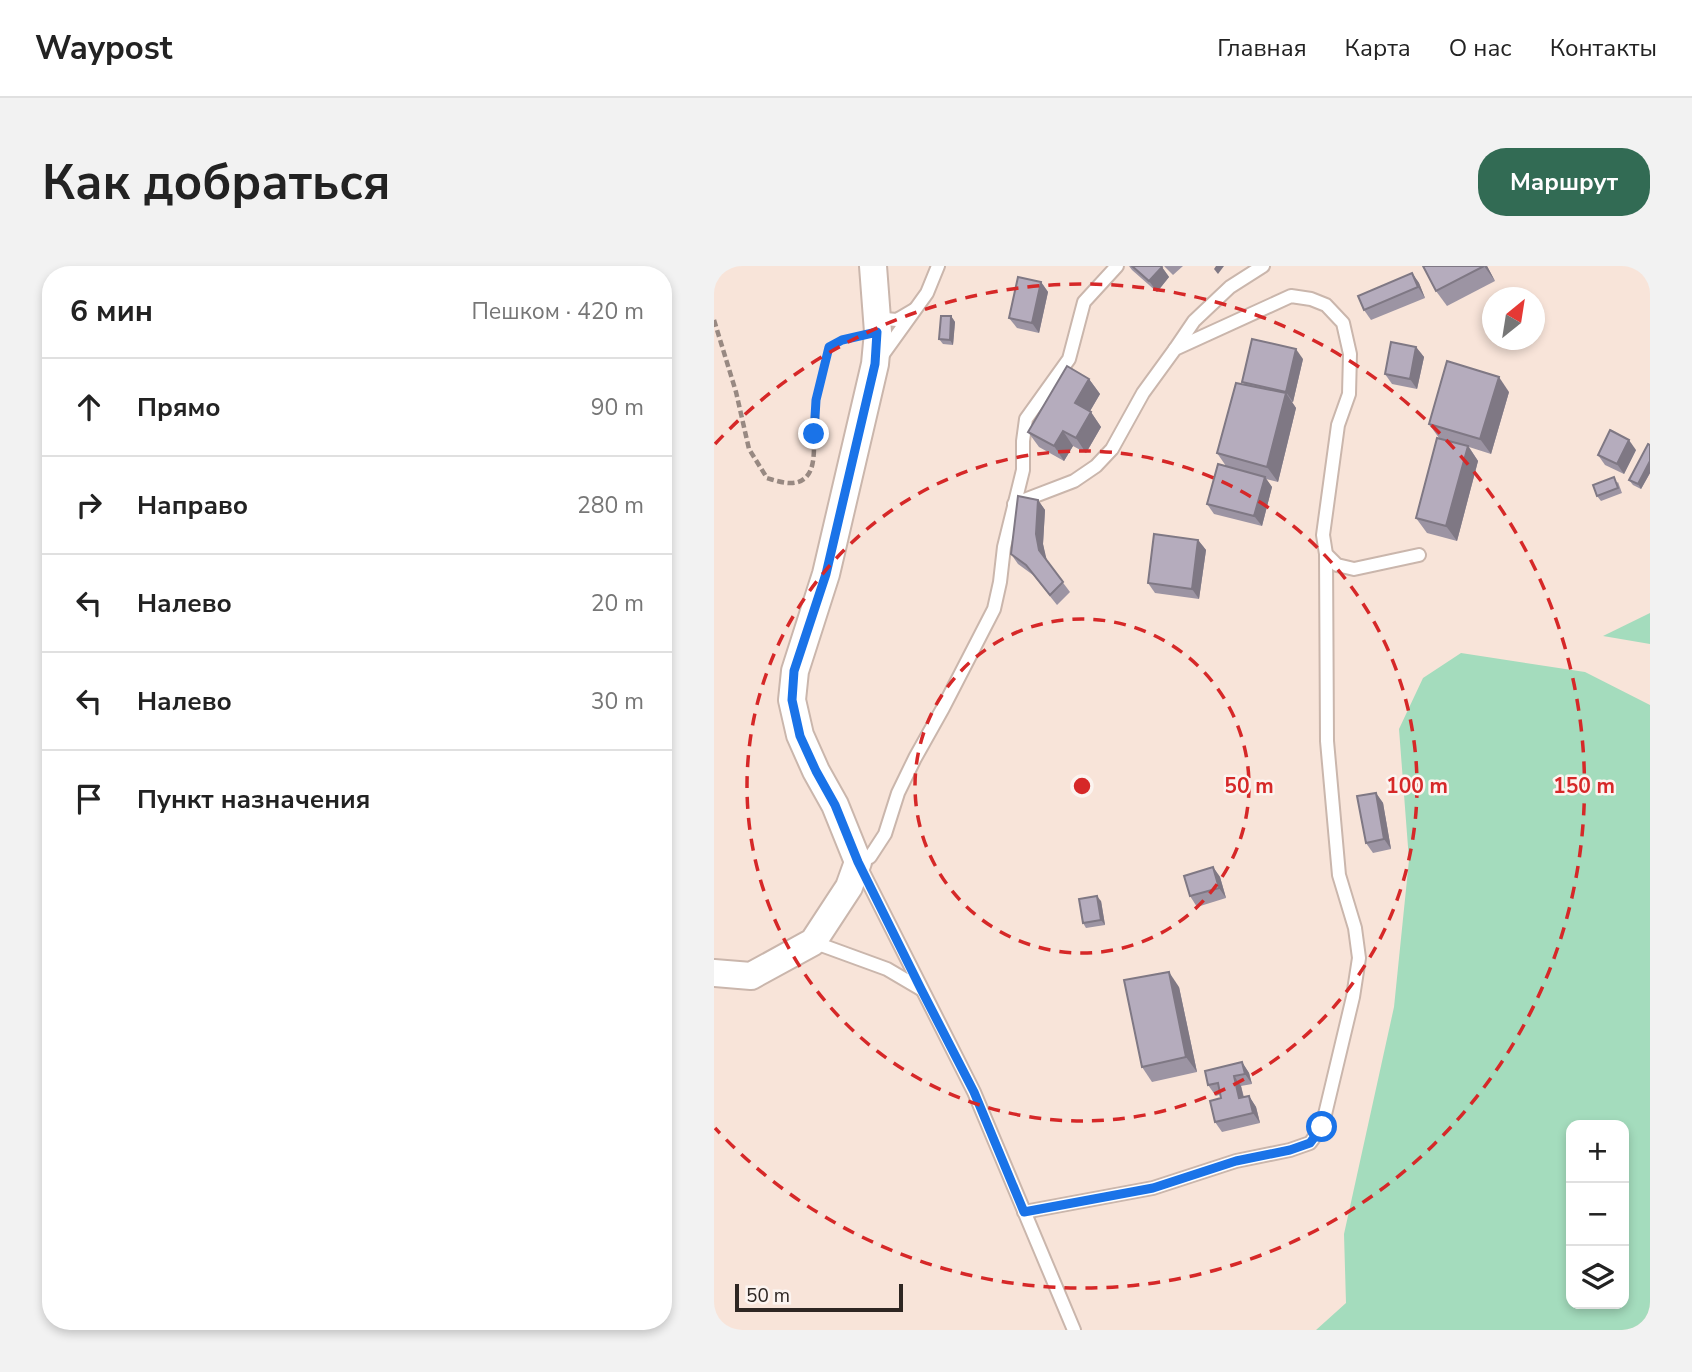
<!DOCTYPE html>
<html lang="ru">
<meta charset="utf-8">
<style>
:root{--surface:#fff;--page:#f2f2f2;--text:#222;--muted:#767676;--line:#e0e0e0;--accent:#326b54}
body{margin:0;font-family:"Nunito Sans",sans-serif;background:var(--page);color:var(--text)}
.controls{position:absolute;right:21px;bottom:21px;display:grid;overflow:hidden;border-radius:14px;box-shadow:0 4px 10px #0003}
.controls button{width:63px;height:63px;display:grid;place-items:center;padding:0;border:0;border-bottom:2px solid var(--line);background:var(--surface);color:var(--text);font:35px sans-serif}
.compass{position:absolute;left:768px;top:21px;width:63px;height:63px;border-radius:50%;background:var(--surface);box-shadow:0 4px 10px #0003;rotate:30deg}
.scale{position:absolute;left:21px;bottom:18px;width:168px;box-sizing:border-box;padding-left:7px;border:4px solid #2e2622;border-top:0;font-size:19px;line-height:24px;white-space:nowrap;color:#2e2622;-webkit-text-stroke:5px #fcf4f0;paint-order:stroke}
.stop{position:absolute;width:21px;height:21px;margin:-16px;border:5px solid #1a73e8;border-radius:50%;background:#fff}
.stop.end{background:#1a73e8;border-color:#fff;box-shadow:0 2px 7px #0008}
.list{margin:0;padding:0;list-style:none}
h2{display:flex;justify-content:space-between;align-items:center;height:91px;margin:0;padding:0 28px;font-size:30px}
h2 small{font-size:23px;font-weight:400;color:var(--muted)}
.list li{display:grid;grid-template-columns:46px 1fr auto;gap:21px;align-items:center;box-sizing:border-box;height:98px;padding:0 28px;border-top:2px solid var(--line)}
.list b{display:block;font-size:26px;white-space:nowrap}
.list em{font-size:23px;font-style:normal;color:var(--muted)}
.icon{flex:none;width:38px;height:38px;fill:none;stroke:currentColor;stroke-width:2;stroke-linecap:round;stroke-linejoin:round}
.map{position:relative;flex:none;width:936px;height:1064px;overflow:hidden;border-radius:28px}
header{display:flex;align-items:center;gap:42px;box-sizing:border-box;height:98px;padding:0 35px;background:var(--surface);border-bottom:2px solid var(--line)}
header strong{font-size:33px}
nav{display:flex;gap:38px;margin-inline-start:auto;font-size:24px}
.intro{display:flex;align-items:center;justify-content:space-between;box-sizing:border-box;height:168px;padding:0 42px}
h1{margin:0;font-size:49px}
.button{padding:18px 32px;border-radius:28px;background:var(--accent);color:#fff;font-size:24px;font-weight:700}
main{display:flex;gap:42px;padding:0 42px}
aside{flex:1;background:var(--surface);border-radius:28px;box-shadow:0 4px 10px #0003}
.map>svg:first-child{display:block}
.green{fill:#a4dcbd;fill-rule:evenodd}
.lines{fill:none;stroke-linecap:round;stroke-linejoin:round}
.lane-casing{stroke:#cab6ac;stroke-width:16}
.street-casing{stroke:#cab6ac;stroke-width:30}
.path{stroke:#988982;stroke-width:4.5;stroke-dasharray:7 3.5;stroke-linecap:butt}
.lane{stroke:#fff;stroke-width:12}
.street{stroke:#fff;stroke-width:26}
.wall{fill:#9c94a3}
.shaded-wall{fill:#7f7884}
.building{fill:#b5acbd;stroke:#7f7884;stroke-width:2}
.route{stroke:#1a73e8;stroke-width:9}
.ring{fill:none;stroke:#d62828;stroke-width:3.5;stroke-dasharray:12 9}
.centre{fill:#d62828;stroke:#fcf4f0;stroke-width:3.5}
.ring-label{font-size:21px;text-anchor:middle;font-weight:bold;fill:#d62828;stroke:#fcf4f0;stroke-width:5;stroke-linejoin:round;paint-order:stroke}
</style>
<header>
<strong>Waypost</strong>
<nav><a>Главная</a><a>Карта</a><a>О нас</a><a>Контакты</a></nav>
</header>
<div class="intro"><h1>Как добраться</h1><a class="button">Маршрут</a></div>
<main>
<aside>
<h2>6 мин<small>Пешком · 420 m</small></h2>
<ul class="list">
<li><svg class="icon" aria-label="ahead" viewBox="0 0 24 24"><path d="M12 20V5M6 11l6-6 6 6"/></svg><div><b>Прямо</b></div><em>90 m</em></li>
<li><svg class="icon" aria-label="right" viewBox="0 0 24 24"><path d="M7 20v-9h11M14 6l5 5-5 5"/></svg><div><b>Направо</b></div><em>280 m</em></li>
<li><svg class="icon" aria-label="left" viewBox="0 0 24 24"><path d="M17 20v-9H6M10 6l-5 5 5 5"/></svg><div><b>Налево</b></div><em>20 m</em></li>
<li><svg class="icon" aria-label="left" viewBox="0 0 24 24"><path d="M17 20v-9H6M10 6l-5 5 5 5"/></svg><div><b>Налево</b></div><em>30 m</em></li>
<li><svg class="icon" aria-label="arrive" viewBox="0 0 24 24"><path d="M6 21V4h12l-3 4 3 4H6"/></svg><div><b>Пункт назначения</b></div></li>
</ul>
</aside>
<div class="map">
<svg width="936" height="1064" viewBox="0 0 936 1064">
<rect width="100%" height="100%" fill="#f8e4d9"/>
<!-- green -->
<g class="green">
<polygon points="936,347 936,378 889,370"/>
<path d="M747,387l124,19 65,33v625h-334l30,-27 -2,-69 50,-227 15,-147 -10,-131 24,-51zM857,859h53v179h-53z"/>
</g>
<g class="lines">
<defs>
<g id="lane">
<polyline points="165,46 171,53 183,54 200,44"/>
<polyline points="461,83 480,55 516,21 549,0"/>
<polyline points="167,91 213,27 224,0"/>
<polyline points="300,238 360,215 382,200 398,183 429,127 461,83 577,30 597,33 612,39 629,57 636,88 635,128 624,159 609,269 612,288 623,299 640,303 705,289"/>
<polyline points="99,676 173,703 207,723"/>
<polyline points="310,946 439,922 522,895 576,884 596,877 608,861 639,731 645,692 641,662 625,609 613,475 612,288"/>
<polyline points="360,1064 260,826 144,596 156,591 171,568 184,527 201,492 229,442 280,343 286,316 290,281 309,204 309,175 312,153 355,93 370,36 403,0"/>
</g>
<polyline id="street" points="0,707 37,710 99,676 135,621 144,596 121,539 102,505 86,469 78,434 81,405 112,308 161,98 164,66 159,0"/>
</defs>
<!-- lane casing -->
<use href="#lane" class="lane-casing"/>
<!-- street casing -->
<use href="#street" class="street-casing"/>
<!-- path -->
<path class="path" d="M0,54l22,72 13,57 18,29c13,4 30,10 40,-2 7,-8 7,-23 7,-32 0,-33 6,-65 15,-97l13,-7 14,-3"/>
<!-- lane -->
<use href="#lane" class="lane"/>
<!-- street -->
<use href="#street" class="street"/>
</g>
<!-- wall -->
<g class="wall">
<polygon points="415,0 447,0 455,11 443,26 418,4"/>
<polygon points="450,0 469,0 459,9"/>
<polygon points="709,0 773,0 781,15 733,40 722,25"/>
<polygon points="698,7 705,17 711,32 657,54 650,44"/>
<polygon points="327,16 334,26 325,67 303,62 295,52"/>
<polygon points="237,50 241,56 239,79 229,78 225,73"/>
<polygon points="702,81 710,91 703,123 678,118 671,108"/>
<polygon points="589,93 579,136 578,136 582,142 564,216 552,213 558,221 548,260 500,248 493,238 512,200 503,187 530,118 528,116"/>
<polygon points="375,113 386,128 376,145 387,161 372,187 359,180 350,195 325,181 314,166"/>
<polygon points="795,126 777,188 755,181 764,195 743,275 713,267 702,252 725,172 715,158"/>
<polygon points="936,179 936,207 927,223 919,219 915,214"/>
<polygon points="922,184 910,208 891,199 884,189"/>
<polygon points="904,216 908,227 887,235 883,230"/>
<polygon points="324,234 331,244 329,278 332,294 356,326 343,339 319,309 304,298 297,288"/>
<polygon points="484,274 492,284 485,333 441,327 434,317"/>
<polygon points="662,527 669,537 677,583 659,587 652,577"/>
<polygon points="499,601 506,611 512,632 483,641 476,630"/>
<polygon points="387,635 391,659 372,662 369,657"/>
<polygon points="465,721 483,806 438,816 428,801"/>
<polygon points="528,796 535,807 538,818 527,820 530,831 535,830 542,841 546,857 508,866 501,856 507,832 507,828 502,830 494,819"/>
</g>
<!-- shaded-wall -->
<g class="shaded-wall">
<polygon points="502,0 510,0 504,8 500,3"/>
<polygon points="770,0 773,0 781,15"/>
<polygon points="448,1 455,11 443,26 435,15"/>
<polygon points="698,7 705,17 711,32 704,21"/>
<polygon points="327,16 334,26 325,67 318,57"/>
<polygon points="237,50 241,56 239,79 236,74"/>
<polygon points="702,81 710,91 703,123 696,113"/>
<polygon points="582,83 589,93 579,136 572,126"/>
<polygon points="785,111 795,126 777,188 766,173"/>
<polygon points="375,113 386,128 372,152 361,137"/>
<polygon points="572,127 582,142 564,216 553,201"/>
<polygon points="377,146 387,161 372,187 362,172"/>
<polygon points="349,165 359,180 350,195 340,180"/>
<polygon points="915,174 922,184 910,208 903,198"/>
<polygon points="754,180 764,195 743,275 732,260"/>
<polygon points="936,195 936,207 927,223 924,218"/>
<polygon points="551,211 558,221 548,260 540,250"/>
<polygon points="324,234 331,244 329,278 333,295 325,284 322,268"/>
<polygon points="484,274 492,284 485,333 478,323"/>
<polygon points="662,527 669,537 677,583 670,573"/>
<polygon points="499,601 506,611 512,632 505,622"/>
<polygon points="383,630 387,635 391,659 387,654"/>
<polygon points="455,706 465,721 483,806 472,791"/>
<polygon points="528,796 535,807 538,818 531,808"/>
<polygon points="520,810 527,820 532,843 525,832"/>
<polygon points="535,830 542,841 546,857 539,847"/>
</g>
<!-- building -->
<g class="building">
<polygon points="418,0 447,0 448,1 435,15"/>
<polygon points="709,0 770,0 722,25"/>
<polygon points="698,7 704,21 650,44 644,30"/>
<polygon points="304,11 327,16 318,57 295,52"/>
<polygon points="227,50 237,50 236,74 225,73"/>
<polygon points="538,73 582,83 572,126 528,116"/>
<polygon points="677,76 702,81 696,113 671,108"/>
<polygon points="733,95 785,111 766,173 715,158"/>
<polygon points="353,100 375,113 361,137 377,146 362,172 349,165 340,180 314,166"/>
<polygon points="522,117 572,127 553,201 503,187"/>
<polygon points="896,164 915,174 903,198 884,189"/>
<polygon points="723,172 754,180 732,260 702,252"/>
<polygon points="934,178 936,179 936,195 924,218 915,214"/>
<polygon points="504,198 551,211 540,250 493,238"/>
<polygon points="900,211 904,222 883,230 879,219"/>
<polygon points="304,230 324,234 322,268 325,284 349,316 336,329 312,299 297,288"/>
<polygon points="440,268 484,274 478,323 434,317"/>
<polygon points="662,527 670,573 652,577 643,530"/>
<polygon points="499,601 505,622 476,630 470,610"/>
<polygon points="383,630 387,654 369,657 365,633"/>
<polygon points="455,706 472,791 428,801 410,714"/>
<polygon points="528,796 531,808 520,810 525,832 535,830 539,847 501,856 496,835 507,832 504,817 494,819 491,805"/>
</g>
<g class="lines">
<!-- route -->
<polyline class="route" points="100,168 102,134 115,81 128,74 163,66 161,98 112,308 80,405 78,434 86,470 102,505 121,539 144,596 207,723 260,826 310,946 439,922 522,895 576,884 596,877 608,861"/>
</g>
<!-- distance rings -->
<g class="ring">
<circle cx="368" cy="520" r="167"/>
<circle cx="368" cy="520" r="335"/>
<path d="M1 178A502 502 0 1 1 1 862"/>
</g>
<circle cx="368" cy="520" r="10" class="centre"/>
<g class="ring-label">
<text x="535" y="527">50 m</text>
<text x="703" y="527">100 m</text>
<text x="870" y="527">150 m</text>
</g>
</svg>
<div class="controls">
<button>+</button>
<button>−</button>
<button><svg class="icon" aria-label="layers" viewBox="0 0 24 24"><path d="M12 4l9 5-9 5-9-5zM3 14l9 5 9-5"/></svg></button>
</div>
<svg class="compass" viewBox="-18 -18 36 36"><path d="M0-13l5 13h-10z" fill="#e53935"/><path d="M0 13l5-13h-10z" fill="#767676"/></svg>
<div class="scale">50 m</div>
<div class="stop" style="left:608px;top:861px"></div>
<div class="stop end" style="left:100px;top:168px"></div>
</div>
</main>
